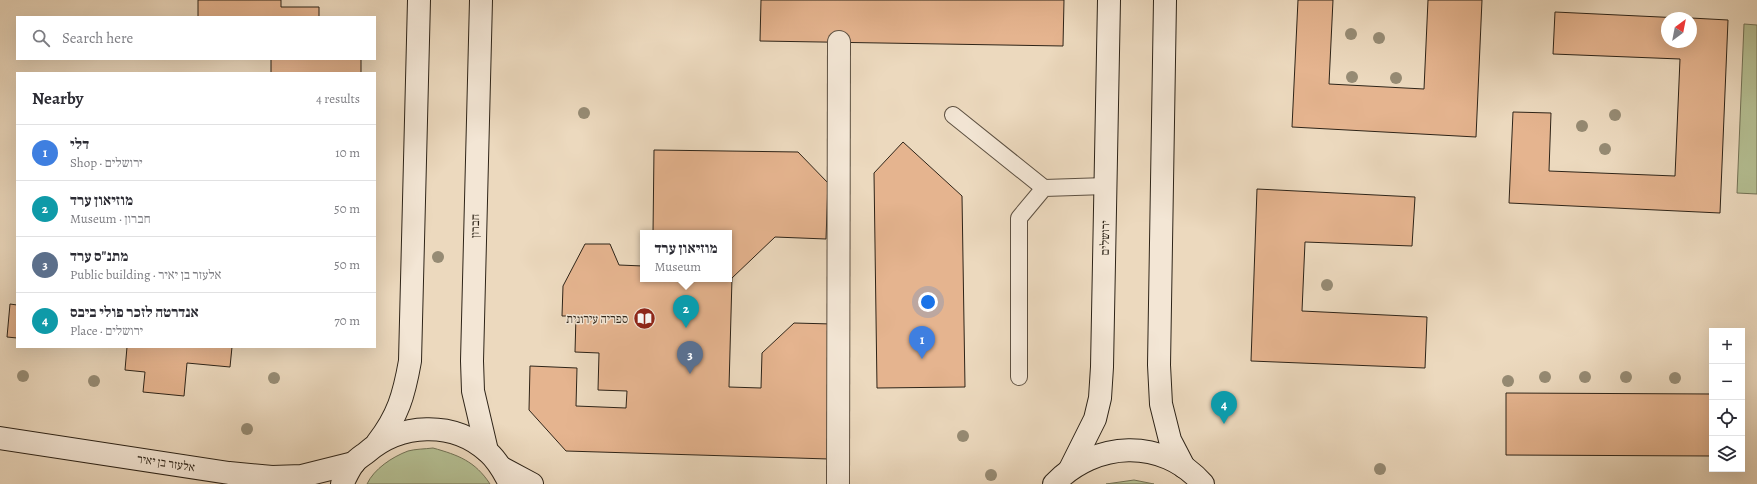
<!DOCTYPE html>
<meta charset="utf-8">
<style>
:root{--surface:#fff;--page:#f7f7f7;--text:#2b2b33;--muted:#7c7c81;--line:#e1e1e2;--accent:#ea580c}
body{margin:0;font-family:Alegreya,"Frank Ruhl Libre",serif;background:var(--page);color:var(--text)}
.controls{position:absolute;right:12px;bottom:12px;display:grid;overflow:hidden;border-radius:0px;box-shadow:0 4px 16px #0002}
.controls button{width:36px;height:36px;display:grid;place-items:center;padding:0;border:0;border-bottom:1px solid var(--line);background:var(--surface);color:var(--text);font:20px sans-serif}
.compass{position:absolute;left:1661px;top:12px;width:36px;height:36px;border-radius:50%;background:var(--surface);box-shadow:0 4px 16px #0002;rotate:32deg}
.you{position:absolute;left:928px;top:302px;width:14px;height:14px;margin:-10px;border:3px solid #fff;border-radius:50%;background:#1a73e8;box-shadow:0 0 0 6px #1a73e833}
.badge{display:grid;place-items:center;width:26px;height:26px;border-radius:50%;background:var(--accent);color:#fff;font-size:13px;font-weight:700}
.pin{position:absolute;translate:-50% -33px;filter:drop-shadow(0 1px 2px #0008)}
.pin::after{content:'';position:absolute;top:21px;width:14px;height:12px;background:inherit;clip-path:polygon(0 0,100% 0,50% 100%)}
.popup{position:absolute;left:640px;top:230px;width:92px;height:52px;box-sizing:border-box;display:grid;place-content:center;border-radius:0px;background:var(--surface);filter:drop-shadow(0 1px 3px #0005);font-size:13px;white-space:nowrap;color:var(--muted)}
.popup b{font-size:15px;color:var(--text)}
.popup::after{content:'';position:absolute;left:50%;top:100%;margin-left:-8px;border:8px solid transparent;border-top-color:var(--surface)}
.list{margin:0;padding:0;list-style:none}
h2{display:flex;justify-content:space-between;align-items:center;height:52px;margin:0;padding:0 16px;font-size:17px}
h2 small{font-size:13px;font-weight:400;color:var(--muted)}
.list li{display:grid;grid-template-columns:26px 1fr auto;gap:12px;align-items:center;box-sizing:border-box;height:56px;padding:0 16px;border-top:1px solid var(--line)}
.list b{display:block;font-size:15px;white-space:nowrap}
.list p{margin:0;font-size:13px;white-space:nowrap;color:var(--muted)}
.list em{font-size:13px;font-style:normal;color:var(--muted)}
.icon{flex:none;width:22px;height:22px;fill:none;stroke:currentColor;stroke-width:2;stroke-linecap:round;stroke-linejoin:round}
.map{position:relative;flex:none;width:1757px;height:484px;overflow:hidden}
.search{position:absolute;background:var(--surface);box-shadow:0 4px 16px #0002;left:16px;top:16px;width:360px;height:44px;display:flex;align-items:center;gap:10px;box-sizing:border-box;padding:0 14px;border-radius:0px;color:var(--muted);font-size:15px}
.panel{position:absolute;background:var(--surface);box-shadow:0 4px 16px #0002;left:16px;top:72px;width:360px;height:276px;border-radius:0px}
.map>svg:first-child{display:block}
.green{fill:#b5c094;stroke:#727256}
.building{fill:#e5b48f;stroke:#2e2418}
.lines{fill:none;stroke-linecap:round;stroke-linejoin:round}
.lane-casing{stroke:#5e5142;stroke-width:18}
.street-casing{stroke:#5e5142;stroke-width:24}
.secondary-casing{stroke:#2e2418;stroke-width:24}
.lane{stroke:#f3e6d5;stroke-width:16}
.street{stroke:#f3e6d5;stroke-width:22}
.secondary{stroke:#f3e6d5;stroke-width:22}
.tree{fill:#968b74}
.labels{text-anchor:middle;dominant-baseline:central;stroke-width:3;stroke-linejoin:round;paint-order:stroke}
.street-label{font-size:12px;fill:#2e2418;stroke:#f3e6d5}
.poi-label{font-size:12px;fill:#2e2418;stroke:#f3e6d5;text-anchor:end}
</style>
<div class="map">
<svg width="1757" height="484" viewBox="0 0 1757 484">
<rect width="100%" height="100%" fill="#ecd9be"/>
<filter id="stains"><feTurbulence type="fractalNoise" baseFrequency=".005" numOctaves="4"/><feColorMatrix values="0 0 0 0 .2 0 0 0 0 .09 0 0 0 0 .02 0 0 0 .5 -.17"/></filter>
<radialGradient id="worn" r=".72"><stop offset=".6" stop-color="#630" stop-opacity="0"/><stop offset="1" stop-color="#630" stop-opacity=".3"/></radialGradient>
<!-- green -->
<g class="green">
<polygon points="1744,24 1757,25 1757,194 1737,193"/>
<path d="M433,448c25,7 42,13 57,36h-123c7,-15 25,-27 41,-33 7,-2 17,-2 25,-3z"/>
<polygon points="1134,480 1154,484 1106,484"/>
</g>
<!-- building -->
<g class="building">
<polygon points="198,0 281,0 281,7 319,7 319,17 198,17"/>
<polygon points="761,0 1064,0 1063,46 760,41"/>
<polygon points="1298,0 1333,0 1329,84 1424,89 1428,0 1482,0 1476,137 1292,127"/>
<polygon points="1555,12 1681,18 1667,18 1667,42 1691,42 1691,18 1728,20 1720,213 1509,203 1513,112 1551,113 1549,171 1675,176 1680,59 1553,54"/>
<rect x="271" y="59" width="90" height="14"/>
<polygon points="903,142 962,196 965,387 877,388 874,173"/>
<polygon points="654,150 798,152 828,183 826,239 775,237 732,278 729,387 761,388 762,353 794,323 832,324 829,459 566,451 529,410 530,366 577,368 576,406 626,408 627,391 598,390 599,353 575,352 576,316 562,316 563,286 585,244 610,244 619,265 643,266 643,279 729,279 729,233 653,233"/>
<polygon points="1257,189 1415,197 1412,246 1305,242 1302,311 1427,317 1425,368 1251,361"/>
<polygon points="10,304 17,305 17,338 7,337"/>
<polygon points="123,347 232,347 230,367 187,363 184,396 143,392 145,372 125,370 127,347"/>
<polygon points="1506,393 1712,394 1712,456 1506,455"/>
</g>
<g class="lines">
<defs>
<g id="lane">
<polyline points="953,115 1044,188"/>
<polyline points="1019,377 1019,218 1044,188 1106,186"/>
</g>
<polyline id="street" points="838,484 839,42"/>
<g id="secondary">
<polyline points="481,0 472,361 473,391 487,451"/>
<polyline points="1165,0 1159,365 1161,404 1170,440 1184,467"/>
<polyline points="0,438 229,473 272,477 302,476 354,463"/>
<path d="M377,443c21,-27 27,-48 33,-82l9,-361"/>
<polyline points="502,468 532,484"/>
<polyline points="1070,469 1095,419 1100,398 1102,367 1109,0"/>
<path d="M342,484c4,-7 7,-15 12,-21 3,-4 8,-7 12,-10 34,-30 87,-33 122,-1 10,9 16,20 22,32"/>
<path d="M1054,484c41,-43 108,-47 149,0"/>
</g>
</defs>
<!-- lane casing -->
<use href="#lane" class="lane-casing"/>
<!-- street casing -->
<use href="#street" class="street-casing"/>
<!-- secondary casing -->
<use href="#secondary" class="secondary-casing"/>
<!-- lane -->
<use href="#lane" class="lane"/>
<!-- street -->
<use href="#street" class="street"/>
<!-- secondary -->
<use href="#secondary" class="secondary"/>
</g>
<!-- trees -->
<g class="tree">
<circle cx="1351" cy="34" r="6"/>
<circle cx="1379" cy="38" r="6"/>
<circle cx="1352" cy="77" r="6"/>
<circle cx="1396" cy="78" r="6"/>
<circle cx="584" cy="113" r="6"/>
<circle cx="1615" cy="115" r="6"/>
<circle cx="1582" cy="126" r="6"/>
<circle cx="1605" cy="149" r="6"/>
<circle cx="438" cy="257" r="6"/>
<circle cx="1327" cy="285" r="6"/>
<circle cx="23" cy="376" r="6"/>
<circle cx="1545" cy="377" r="6"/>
<circle cx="1585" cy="377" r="6"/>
<circle cx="1626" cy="377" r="6"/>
<circle cx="274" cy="378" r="6"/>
<circle cx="1675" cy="378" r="6"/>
<circle cx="94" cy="381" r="6"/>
<circle cx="1508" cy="381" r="6"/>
<circle cx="247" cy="429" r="6"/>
<circle cx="963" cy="436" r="6"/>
<circle cx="1380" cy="469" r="6"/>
<circle cx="991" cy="475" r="6"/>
</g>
<!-- icons -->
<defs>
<symbol id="library-disc" viewBox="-11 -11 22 22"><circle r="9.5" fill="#8f2418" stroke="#f3e6d5"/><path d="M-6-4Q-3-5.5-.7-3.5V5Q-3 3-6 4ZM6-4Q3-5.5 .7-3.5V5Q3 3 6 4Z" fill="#fff"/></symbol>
</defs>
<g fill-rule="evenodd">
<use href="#library-disc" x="632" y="306" width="25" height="25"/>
</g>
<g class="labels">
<!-- street labels -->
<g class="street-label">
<text transform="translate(475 226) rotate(-89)">חברון</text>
<text transform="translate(1105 238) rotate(-89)">ירושלים</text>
<text transform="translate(166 463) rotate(9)">אלעזר בן יאיר</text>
</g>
<!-- poi labels -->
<g class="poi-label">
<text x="628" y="319">ספריה עירונית</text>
</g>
</g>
<rect width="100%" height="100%" filter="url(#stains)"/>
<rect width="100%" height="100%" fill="url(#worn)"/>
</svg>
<div class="controls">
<button>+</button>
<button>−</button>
<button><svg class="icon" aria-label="locate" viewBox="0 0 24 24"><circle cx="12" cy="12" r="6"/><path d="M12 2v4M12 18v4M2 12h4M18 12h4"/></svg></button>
<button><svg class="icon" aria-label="layers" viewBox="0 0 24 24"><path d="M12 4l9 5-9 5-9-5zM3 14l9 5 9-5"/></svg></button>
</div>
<svg class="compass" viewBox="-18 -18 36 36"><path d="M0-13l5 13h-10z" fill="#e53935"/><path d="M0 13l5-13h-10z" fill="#7c7c81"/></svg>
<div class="you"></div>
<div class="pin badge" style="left:922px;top:359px;background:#3f7fe0">1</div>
<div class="pin badge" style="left:686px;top:328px;background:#0f9aa8">2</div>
<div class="popup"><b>מוזיאון ערד</b>Museum</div>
<div class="pin badge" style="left:690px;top:374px;background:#5c6f8a">3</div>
<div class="pin badge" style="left:1224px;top:424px;background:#0f9aa8">4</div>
<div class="search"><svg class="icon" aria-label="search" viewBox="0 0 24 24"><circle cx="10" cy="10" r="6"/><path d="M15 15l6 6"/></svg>Search here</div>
<section class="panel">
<h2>Nearby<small>4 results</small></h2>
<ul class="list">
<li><span class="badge" style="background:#3f7fe0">1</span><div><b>דלי</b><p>Shop · ירושלים</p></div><em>10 m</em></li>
<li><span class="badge" style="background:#0f9aa8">2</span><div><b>מוזיאון ערד</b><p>Museum · חברון</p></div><em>50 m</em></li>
<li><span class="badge" style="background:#5c6f8a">3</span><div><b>מתנ&quot;ס ערד</b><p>Public building · אלעזר בן יאיר</p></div><em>50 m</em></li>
<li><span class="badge" style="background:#0f9aa8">4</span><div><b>אנדרטה לזכר פולי ביבס</b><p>Place · ירושלים</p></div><em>70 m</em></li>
</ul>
</section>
</div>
